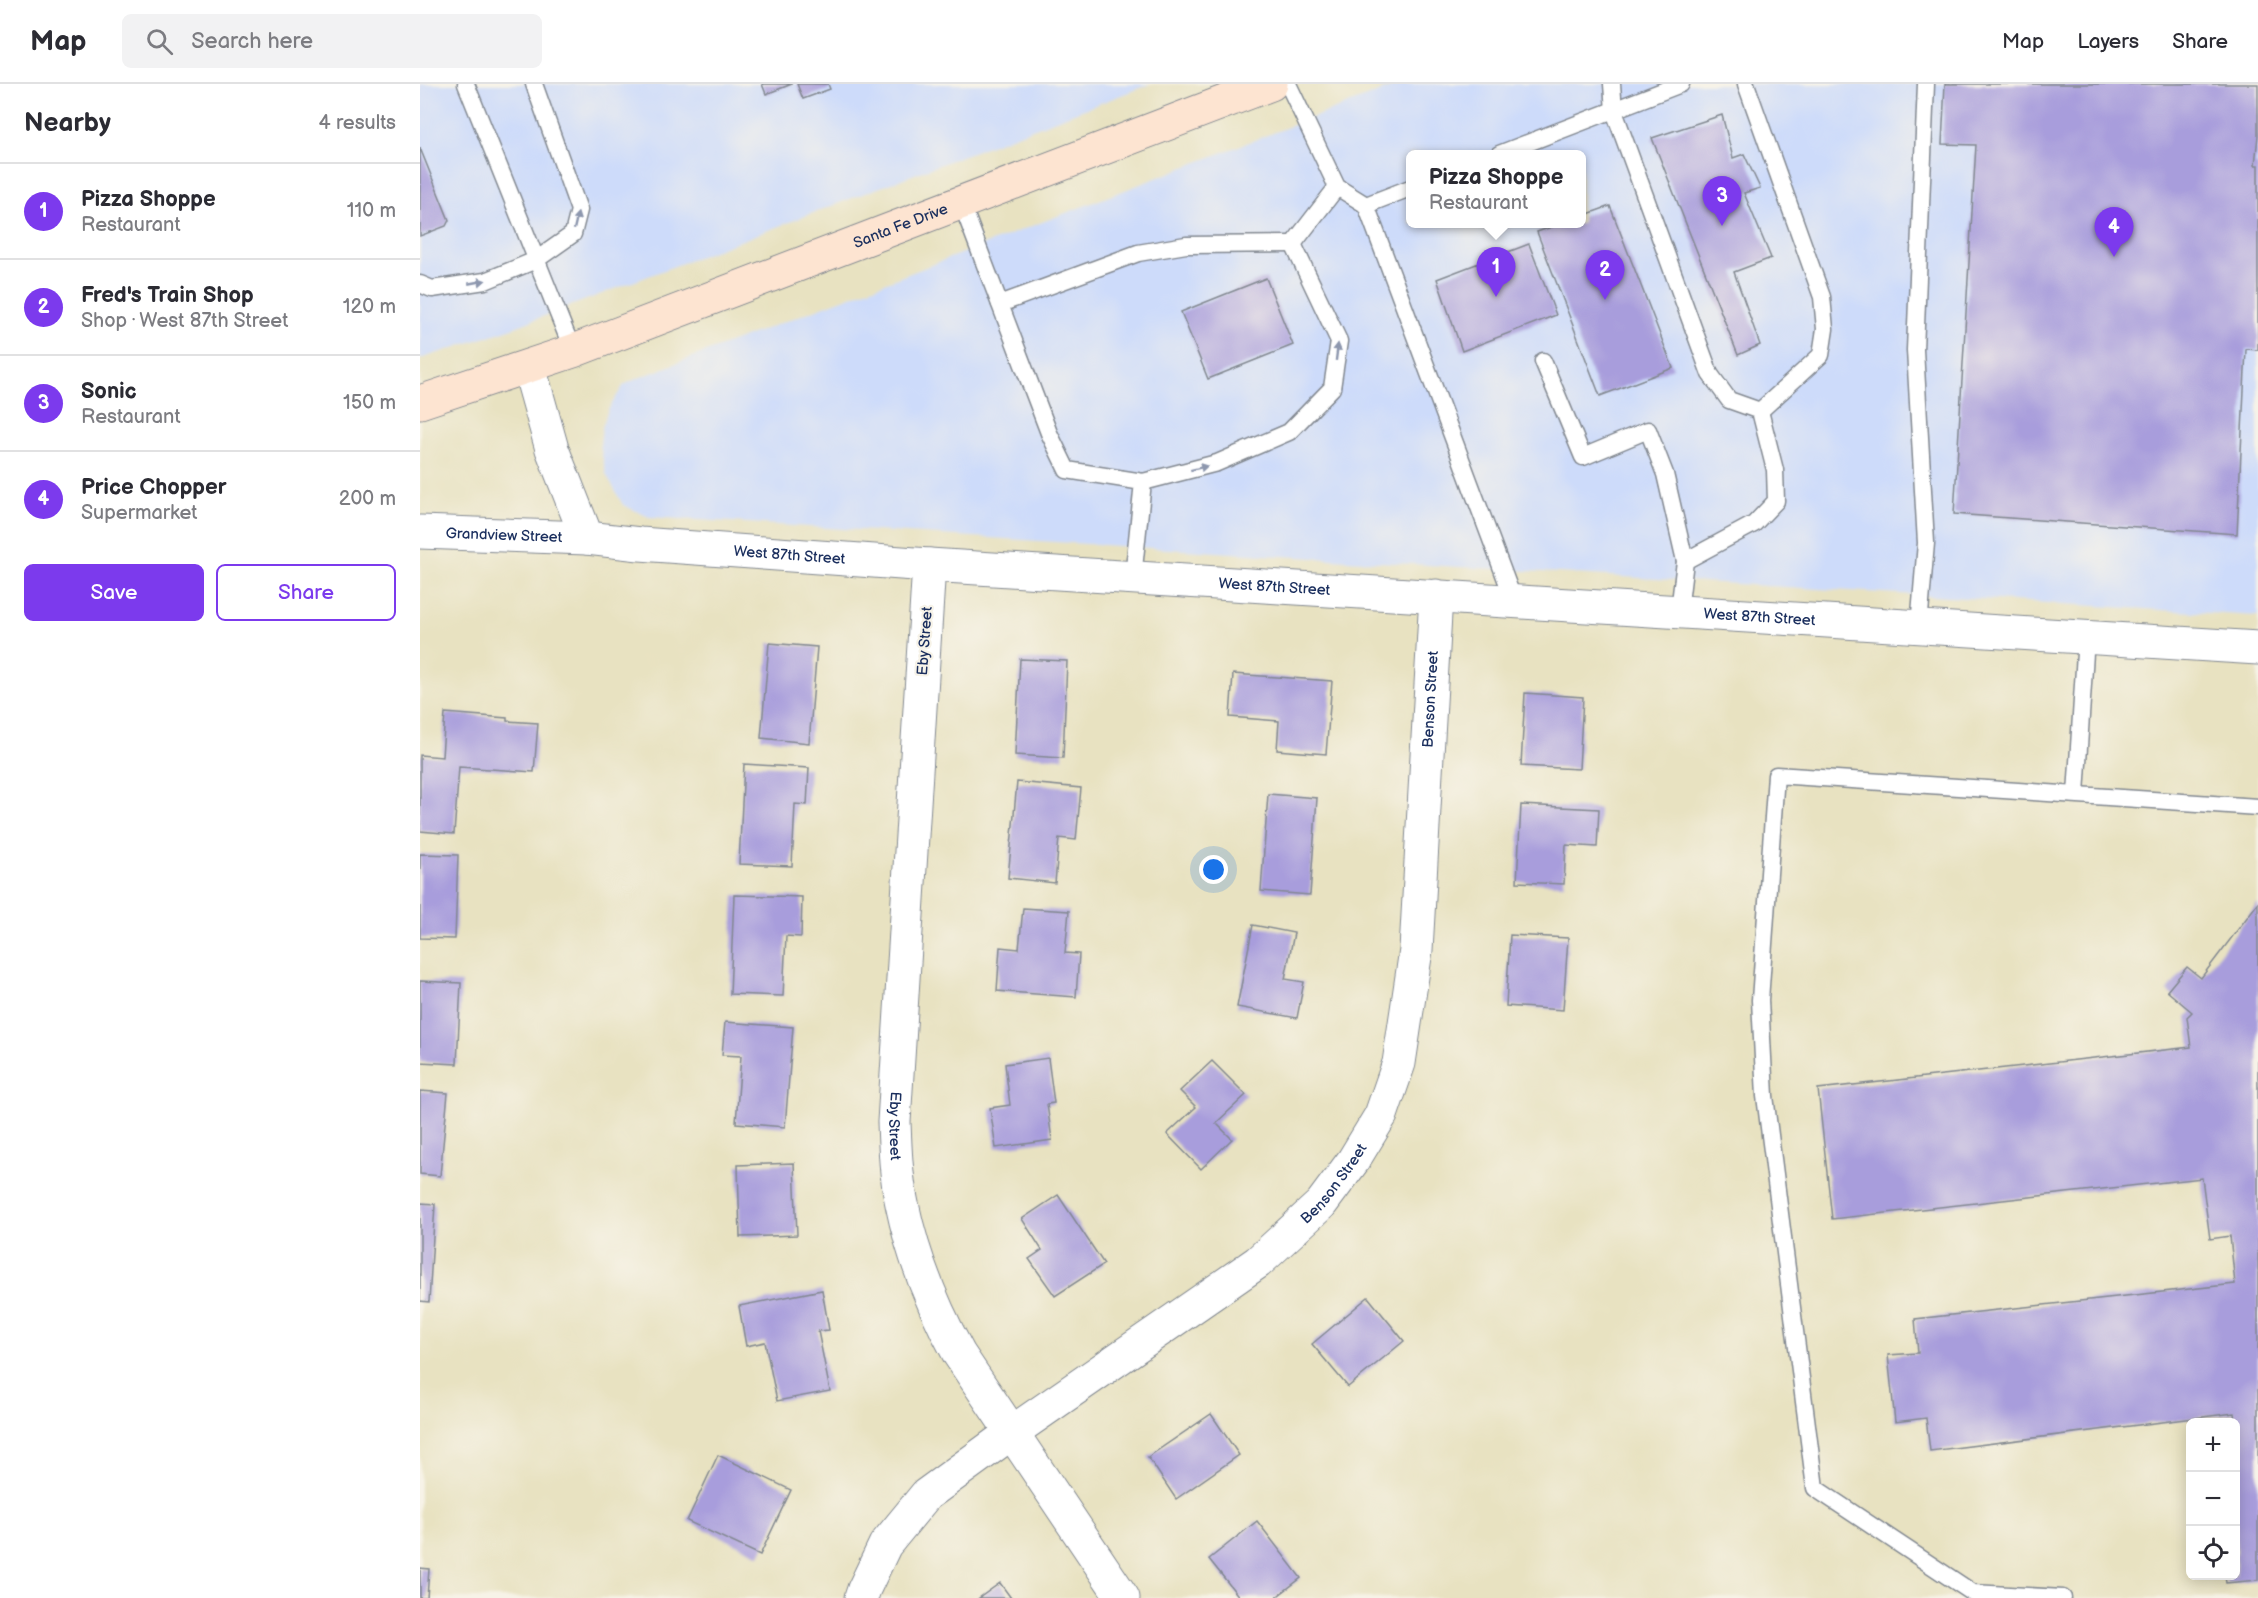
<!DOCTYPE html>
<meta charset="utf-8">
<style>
:root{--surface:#fff;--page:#f2f2f3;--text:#2b2b33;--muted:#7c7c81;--line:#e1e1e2;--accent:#7c3aed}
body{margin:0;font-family:"Balsamiq Sans",sans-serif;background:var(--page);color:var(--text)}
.controls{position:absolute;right:18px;bottom:18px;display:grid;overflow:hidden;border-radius:9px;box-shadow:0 3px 15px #0003}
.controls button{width:54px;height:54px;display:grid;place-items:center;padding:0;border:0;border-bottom:2px solid var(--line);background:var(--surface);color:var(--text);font:30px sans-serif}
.you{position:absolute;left:794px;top:786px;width:21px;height:21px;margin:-15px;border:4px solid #fff;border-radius:50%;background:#1a73e8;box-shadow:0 0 0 9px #1a73e833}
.badge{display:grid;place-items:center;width:39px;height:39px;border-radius:50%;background:var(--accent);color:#fff;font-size:20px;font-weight:700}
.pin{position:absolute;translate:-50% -50px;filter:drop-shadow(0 2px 3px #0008)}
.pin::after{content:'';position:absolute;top:32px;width:21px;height:18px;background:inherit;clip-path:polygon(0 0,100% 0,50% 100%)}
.popup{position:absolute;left:986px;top:66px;width:180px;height:78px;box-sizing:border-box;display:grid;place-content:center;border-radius:9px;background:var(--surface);filter:drop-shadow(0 2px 4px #0005);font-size:20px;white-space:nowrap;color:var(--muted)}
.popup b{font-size:22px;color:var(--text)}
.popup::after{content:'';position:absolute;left:50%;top:100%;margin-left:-12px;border:12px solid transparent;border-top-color:var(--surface)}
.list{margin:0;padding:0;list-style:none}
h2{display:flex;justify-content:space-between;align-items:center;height:78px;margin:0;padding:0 24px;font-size:26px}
h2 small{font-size:20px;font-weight:400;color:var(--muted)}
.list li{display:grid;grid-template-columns:39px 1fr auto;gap:18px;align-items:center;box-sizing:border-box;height:96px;padding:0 24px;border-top:2px solid var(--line)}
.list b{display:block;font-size:22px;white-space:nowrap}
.list p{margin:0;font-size:20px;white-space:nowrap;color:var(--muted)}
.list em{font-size:20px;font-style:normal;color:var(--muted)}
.actions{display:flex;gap:12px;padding:18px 24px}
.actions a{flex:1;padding:14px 0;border:2px solid var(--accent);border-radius:9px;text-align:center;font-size:21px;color:var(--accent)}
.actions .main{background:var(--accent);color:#fff}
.icon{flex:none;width:33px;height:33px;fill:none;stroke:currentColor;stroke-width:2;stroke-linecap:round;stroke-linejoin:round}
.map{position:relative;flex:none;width:1838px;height:1514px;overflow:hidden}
header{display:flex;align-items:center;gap:36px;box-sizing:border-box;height:84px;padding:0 30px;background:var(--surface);border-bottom:2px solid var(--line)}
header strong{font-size:28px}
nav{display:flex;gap:33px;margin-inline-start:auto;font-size:21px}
.search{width:420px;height:54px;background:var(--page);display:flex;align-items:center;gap:15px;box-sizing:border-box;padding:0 21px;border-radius:9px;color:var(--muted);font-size:22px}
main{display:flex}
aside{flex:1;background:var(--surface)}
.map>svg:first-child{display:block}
.built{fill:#cddbfa;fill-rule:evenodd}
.building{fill:#a89ddc}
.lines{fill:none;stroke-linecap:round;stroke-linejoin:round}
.service-casing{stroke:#828890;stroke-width:19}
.minor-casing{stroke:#828890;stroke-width:35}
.tertiary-casing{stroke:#828890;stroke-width:35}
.secondary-casing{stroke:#828890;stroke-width:35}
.service{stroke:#fff;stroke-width:16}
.minor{stroke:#fff;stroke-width:33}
.tertiary{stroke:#fff;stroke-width:33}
.secondary{stroke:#fde4d1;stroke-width:33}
.oneway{fill:#8d97ae}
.labels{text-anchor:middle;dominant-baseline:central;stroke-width:4.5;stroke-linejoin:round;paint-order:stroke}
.street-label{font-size:15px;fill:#1b2f5e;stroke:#f7f3e8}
</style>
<header>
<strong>Map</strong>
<div class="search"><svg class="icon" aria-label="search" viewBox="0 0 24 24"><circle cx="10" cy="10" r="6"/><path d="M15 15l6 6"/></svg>Search here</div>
<nav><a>Map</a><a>Layers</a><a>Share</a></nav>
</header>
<main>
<aside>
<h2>Nearby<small>4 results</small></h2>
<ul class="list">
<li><span class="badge">1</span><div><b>Pizza Shoppe</b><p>Restaurant</p></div><em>110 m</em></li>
<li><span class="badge">2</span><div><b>Fred's Train Shop</b><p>Shop · West 87th Street</p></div><em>120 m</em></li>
<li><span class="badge">3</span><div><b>Sonic</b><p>Restaurant</p></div><em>150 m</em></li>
<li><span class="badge">4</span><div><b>Price Chopper</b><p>Supermarket</p></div><em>200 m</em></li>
</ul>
<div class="actions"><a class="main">Save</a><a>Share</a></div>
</aside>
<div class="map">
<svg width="1838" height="1514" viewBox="0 0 1838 1514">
<rect width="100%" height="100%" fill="#f7f3e8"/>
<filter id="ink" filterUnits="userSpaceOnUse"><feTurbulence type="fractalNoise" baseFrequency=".0167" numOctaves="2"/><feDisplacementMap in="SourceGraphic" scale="12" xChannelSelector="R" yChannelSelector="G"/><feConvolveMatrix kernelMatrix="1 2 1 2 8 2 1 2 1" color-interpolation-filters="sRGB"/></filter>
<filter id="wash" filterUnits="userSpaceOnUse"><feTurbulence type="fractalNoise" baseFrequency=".008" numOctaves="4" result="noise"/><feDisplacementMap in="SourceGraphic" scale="24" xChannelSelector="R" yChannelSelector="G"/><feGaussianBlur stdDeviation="1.35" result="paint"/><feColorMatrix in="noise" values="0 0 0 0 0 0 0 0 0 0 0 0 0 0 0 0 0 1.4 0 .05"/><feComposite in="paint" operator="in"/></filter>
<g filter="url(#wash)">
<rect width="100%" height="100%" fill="#e8e2c1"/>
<!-- built -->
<g class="built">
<polygon points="0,0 730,0 90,245 0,275"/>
<path d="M980,0h858v532l-1609,-99 -26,-12 -17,-31 -6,-29 2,-17 6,-18 16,-25 12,-6zM990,70h172v70h-172z"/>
</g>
<g id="blocks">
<!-- building -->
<g class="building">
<polygon points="342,0 372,0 346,10"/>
<polygon points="377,0 408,0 410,5 383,15"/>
<polygon points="1525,0 1838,0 1838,51 1835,81 1838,81 1838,266 1826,265 1817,450 1534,430 1556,61 1522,60"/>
<polygon points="1302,31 1313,74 1324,70 1340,104 1324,109 1351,174 1314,188 1340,261 1318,271 1232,54"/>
<polygon points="0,64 29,136 26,142 0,152"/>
<polygon points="1190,122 1253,284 1180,312 1117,148 1140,140 1162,140 1162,132"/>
<polygon points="1109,160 1136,231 1042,267 1017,195"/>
<polygon points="846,194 873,261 788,295 761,228"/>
<polygon points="349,559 397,563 389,659 341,654"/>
<polygon points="600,575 647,577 643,674 595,671"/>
<polygon points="813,590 912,597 906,670 857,666 859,637 810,633"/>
<polygon points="1105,609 1163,613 1159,685 1101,682"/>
<polygon points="25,629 87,634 87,637 118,639 114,688 39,683 34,750 0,747 0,671 22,673"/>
<polygon points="324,680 389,684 387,721 375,720 372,782 319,780"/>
<polygon points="597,698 661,704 656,756 639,754 635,799 588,794"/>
<polygon points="848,710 897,714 890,811 841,807"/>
<polygon points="1101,721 1179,725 1177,763 1146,761 1144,800 1097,798"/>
<polygon points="0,770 38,771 35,855 0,854"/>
<polygon points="314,811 382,813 381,853 366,852 363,912 310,910"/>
<polygon points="1838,819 1838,1496 1806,1499 1805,1492 1816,1492 1816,1357 1818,1357 1814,1329 1510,1367 1506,1334 1475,1338 1468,1271 1498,1269 1495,1235 1815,1200 1810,1152 1790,1155 1782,1094 1412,1135 1398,1005 1771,963 1767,933 1772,928 1747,907 1767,883 1781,894"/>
<polygon points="603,824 649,827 645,869 659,870 656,913 577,907 580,863 599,865"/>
<polygon points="833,841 874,849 865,895 884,898 877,934 817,923"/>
<polygon points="1090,851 1148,854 1143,926 1086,922"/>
<polygon points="0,897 41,899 37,980 0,978"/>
<polygon points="305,938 373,943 365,1043 316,1039 321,972 302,971"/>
<polygon points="628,974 634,1019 627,1020 632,1056 576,1064 570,1024 590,1021 585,980"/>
<polygon points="792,977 826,1011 796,1039 812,1055 781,1085 747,1050 776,1023 760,1007"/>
<polygon points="0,1007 28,1009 20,1092 0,1090"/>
<polygon points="374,1079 377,1151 320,1153 318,1081"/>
<polygon points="638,1111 684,1180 635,1212 609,1175 622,1166 602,1135"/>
<polygon points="0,1119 15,1120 9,1218 0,1217"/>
<polygon points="402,1206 409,1246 398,1247 410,1307 357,1317 345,1258 326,1262 319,1222"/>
<polygon points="948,1213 984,1257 928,1303 892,1260"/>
<polygon points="791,1330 819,1371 756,1415 728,1373"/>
<polygon points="298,1371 371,1406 340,1471 267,1437"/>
<polygon points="837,1437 881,1494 855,1514 820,1514 789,1475"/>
<polygon points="0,1484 9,1485 7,1514 0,1514"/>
<polygon points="580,1499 591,1514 559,1514"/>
</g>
</g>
</g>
<g filter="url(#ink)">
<use href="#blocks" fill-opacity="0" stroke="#828890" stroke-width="1.5"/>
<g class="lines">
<defs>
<g id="service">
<polyline points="46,0 153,267"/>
<polyline points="868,0 917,103 946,121"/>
<polyline points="1192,0 1194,27 1290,290 1309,316 1340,327 1355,386 1356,417 1334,440 1265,477"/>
<polyline points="1326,0 1402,213 1405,245 1401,271 1340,327"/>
<polyline points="1079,70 1261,0"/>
<polyline points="990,104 946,121 1094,517"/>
<polyline points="541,118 629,349 647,386 723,398 713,494"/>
<polyline points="873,160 917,103"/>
<polyline points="0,200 12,205 65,197 116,176 153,150 159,126 114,0"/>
<polyline points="580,220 718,169 766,161 873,160"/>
<polyline points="1123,277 1163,373 1228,346 1245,390 1265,477 1259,527"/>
<polyline points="723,398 797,379 869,348 912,304 919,257 873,160"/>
<polyline points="1499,542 1506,459 1495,266 1506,0"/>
<polyline points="1656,710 1666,553"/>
<polyline points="1643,1514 1553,1509 1395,1404 1345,1012 1340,916 1356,691 1838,723"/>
</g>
<g id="minor">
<path id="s1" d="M0,448l167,6"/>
<path id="s2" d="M509,481l-35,557c1,27 2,55 8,82 11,53 31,103 57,150l164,244"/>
<path id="s3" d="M441,1514l3,-9 21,-44 41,-50 85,-62 247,-171 63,-58 32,-43 28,-46 18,-52 17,-113 20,-354"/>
</g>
<g id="tertiary">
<path id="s4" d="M109,283l23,82 35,89 53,6 289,21 1329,83"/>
</g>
<g id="secondary">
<path id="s5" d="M0,318l153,-51 698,-267"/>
</g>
</defs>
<!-- service casing -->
<use href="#service" class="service-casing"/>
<!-- minor casing -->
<use href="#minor" class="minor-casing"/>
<!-- tertiary casing -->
<use href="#tertiary" class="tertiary-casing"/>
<!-- secondary casing -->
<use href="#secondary" class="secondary-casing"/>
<!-- service -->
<use href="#service" class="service"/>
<!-- minor -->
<use href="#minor" class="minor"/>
<!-- tertiary -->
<use href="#tertiary" class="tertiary"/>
<!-- secondary -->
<use href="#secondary" class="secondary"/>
</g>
<!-- one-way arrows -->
<defs><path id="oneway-solid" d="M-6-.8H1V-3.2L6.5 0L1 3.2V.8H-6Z" transform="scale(1.5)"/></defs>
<g class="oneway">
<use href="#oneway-solid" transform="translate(156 137) rotate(-77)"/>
<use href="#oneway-solid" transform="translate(57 198) rotate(-11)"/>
<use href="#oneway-solid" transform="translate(917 268) rotate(-83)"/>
<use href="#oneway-solid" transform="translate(779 384) rotate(-14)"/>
</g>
</g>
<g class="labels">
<!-- street labels -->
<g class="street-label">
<text stroke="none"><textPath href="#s5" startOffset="512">Santa Fe Drive</textPath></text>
<text stroke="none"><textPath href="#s1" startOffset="84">Grandview Street</textPath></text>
<text stroke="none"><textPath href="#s4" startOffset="384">West 87th Street</textPath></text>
<text stroke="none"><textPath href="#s4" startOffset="870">West 87th Street</textPath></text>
<text stroke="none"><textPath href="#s4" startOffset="1356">West 87th Street</textPath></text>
<text transform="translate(505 557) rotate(-86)">Eby Street</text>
<text stroke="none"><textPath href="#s3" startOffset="1142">Benson Street</textPath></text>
<text stroke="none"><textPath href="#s2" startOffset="562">Eby Street</textPath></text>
<text stroke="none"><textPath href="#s3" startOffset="638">Benson Street</textPath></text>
</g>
</g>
</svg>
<div class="controls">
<button>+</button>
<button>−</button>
<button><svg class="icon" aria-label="locate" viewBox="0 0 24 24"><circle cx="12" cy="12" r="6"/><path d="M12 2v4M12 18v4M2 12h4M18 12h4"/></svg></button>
</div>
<div class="you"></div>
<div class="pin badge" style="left:1076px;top:213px">1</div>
<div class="popup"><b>Pizza Shoppe</b>Restaurant</div>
<div class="pin badge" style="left:1185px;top:216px">2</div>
<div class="pin badge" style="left:1302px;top:142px">3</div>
<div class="pin badge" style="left:1694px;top:173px">4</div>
</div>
</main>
